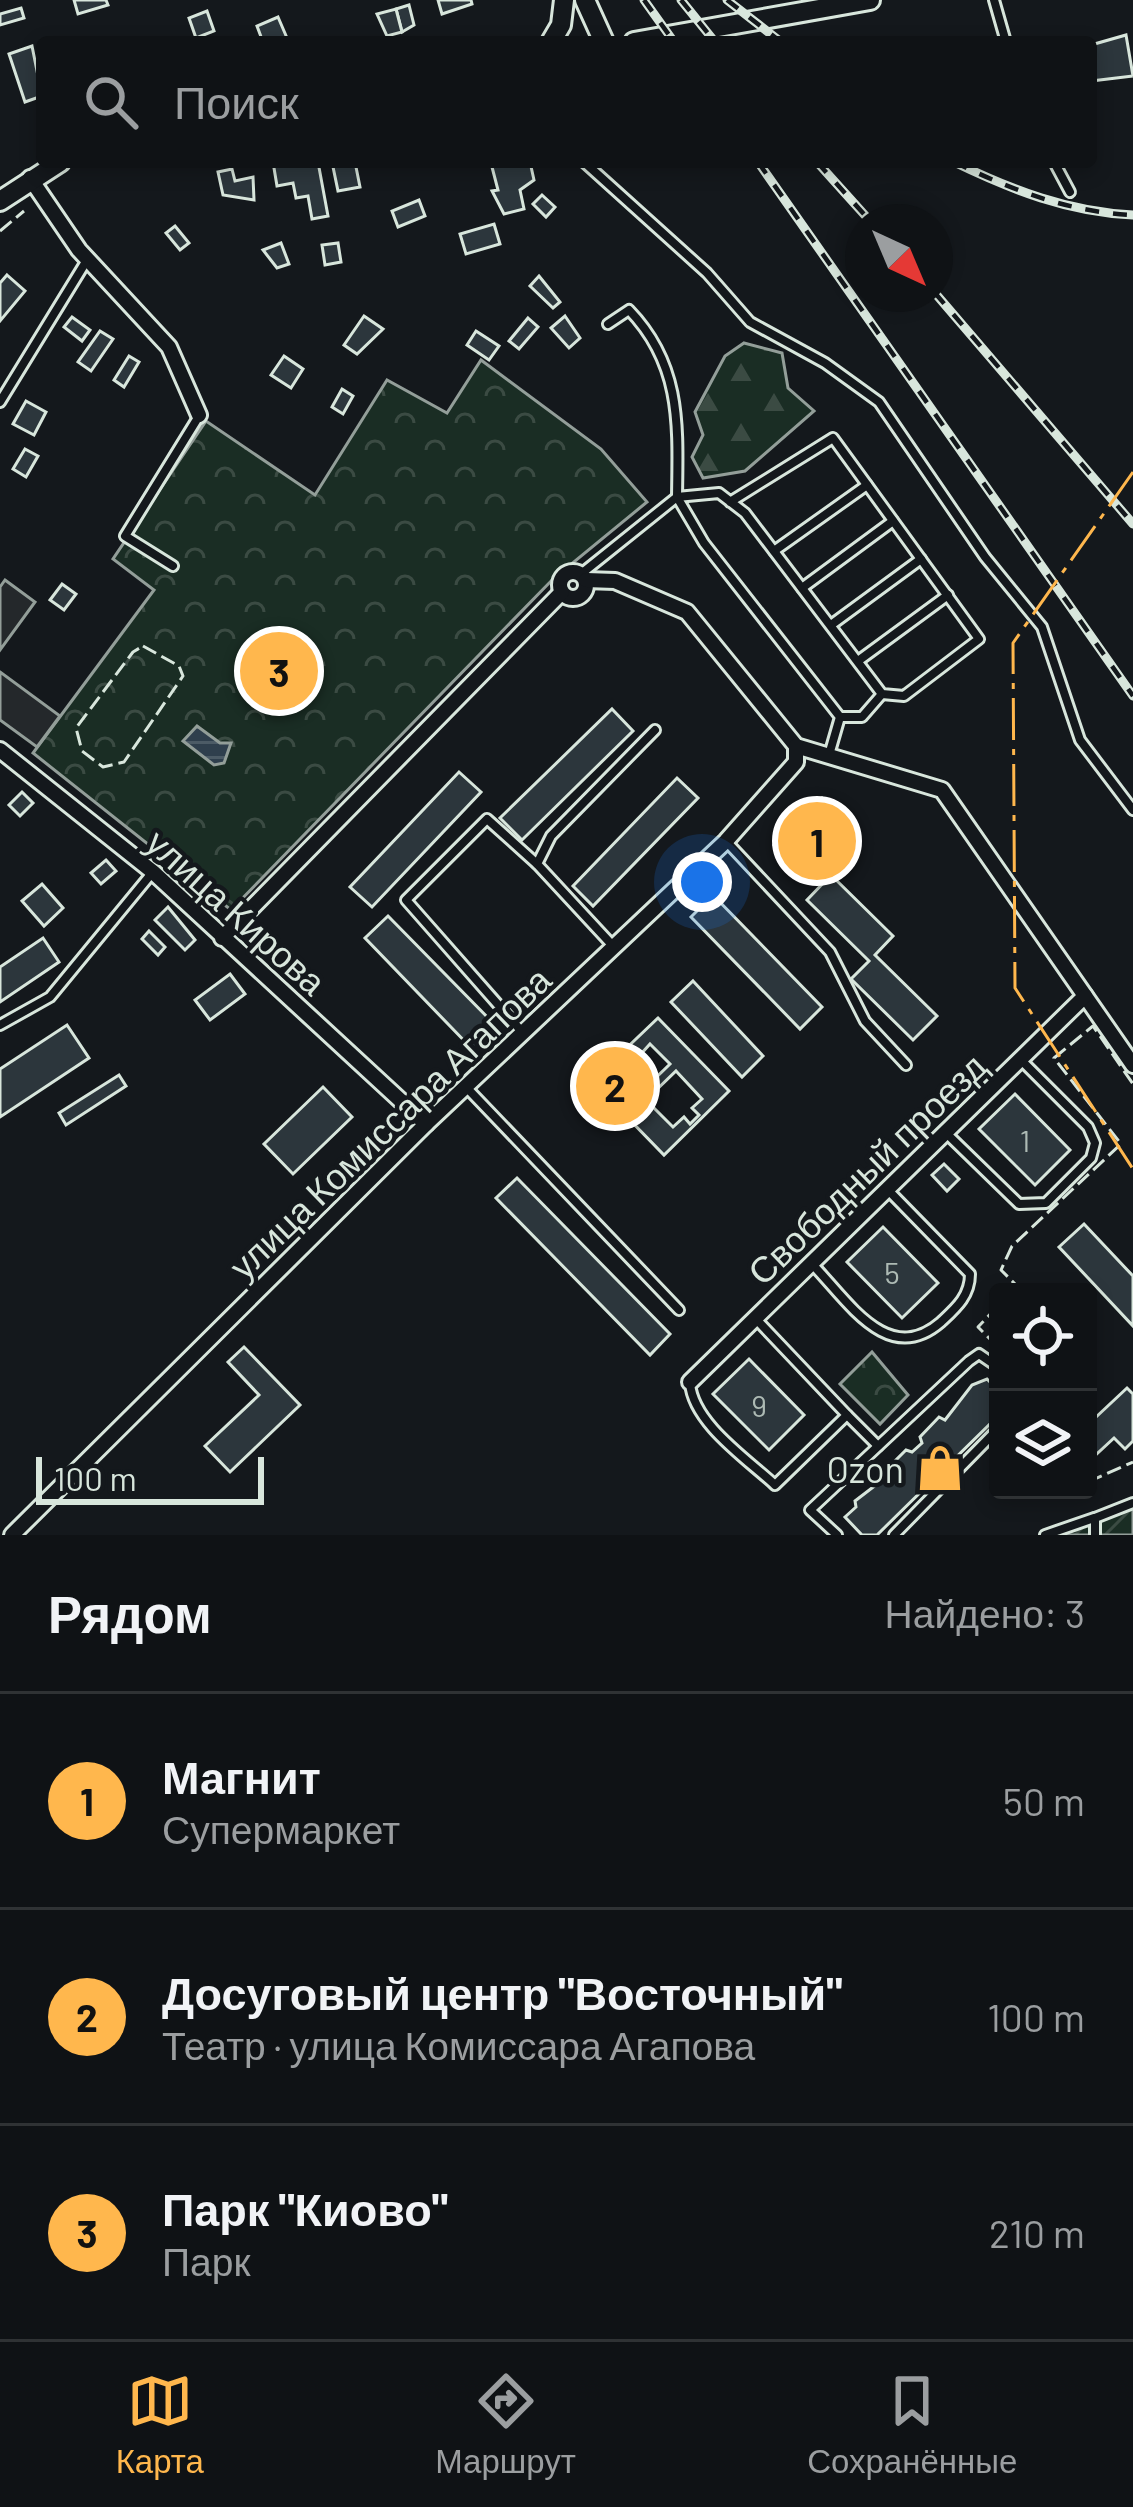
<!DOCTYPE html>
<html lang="ru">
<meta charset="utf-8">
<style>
:root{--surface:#0f1215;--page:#181b1e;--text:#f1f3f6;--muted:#9b9ea0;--line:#2f3234;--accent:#ffb74d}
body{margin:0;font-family:Barlow,sans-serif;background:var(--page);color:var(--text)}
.controls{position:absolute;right:36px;bottom:36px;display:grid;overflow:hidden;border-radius:12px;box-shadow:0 6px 18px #0003}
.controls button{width:108px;height:108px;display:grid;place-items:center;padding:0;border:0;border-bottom:3px solid var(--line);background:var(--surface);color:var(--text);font:60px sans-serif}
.compass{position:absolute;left:845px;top:204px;width:108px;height:108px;border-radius:50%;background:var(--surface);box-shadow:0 6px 18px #0003;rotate:136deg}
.scale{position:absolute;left:36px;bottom:30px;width:228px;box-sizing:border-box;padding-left:12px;border:6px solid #d8e6dc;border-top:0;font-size:33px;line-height:42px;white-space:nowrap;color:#d8e6dc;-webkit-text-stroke:9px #14181c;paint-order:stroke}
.you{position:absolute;left:702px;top:882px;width:42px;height:42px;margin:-30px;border:9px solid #fff;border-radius:50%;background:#1a73e8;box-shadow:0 0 0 18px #1a73e833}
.badge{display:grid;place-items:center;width:78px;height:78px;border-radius:50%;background:var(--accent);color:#111;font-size:39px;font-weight:700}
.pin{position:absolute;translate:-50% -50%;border:6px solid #fff;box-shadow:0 3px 12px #0006}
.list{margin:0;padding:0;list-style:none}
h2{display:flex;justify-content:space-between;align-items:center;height:156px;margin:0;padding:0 48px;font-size:51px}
h2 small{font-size:39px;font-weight:400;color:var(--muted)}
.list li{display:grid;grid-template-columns:78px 1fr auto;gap:36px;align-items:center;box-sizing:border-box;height:216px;padding:0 48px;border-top:3px solid var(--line)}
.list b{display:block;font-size:45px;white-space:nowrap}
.list p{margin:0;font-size:39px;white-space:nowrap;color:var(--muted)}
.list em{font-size:39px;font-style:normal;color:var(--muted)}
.icon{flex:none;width:66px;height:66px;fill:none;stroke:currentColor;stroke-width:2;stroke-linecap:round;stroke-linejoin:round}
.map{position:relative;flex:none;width:1133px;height:1535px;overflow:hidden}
.search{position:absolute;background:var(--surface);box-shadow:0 6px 18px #0003;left:36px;right:36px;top:36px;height:132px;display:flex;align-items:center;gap:30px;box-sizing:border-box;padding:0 42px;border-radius:12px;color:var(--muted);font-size:45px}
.sheet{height:804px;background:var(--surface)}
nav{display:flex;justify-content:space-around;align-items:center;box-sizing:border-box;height:168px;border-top:3px solid var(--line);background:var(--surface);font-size:33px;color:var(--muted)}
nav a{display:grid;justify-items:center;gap:6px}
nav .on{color:var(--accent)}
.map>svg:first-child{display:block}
.forest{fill:url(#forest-firs);stroke:#939e99;stroke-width:3}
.park{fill:url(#park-crowns);stroke:#939e99;stroke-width:3}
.garden{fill:url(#garden-furrows);stroke:#939e99;stroke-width:3}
.parking{fill:#24282b;stroke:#939e99;stroke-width:3}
.water{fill:url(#water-rules);stroke:#939e99;stroke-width:3}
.building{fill:#2c363c;stroke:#d8e6dc;stroke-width:3;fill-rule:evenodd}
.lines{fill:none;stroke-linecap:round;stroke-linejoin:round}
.lane-casing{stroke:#d8e6dc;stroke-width:14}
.street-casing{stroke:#d8e6dc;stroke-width:20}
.secondary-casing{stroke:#d8e6dc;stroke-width:24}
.lane{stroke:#14181c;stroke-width:8}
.street{stroke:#14181c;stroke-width:14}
.secondary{stroke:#14181c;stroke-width:18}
.rail-casing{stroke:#d8e6dc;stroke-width:9}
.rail{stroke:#14181c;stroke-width:4.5;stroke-dasharray:14;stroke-linecap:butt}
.fence{stroke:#d8e6dc;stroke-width:3;stroke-dasharray:15 6;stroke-linecap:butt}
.power{stroke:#ffb74d;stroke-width:3;stroke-dasharray:42 9 6 9;stroke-linecap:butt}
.labels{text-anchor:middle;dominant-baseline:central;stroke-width:9;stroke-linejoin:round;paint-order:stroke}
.number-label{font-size:30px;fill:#adbab4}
.street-label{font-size:36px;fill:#d8e6dc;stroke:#14181c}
.poi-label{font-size:36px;fill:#d8e6dc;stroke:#14181c;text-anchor:end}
</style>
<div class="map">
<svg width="1133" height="1535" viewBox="0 0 1133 1535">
<defs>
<pattern id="forest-firs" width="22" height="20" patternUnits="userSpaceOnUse" patternTransform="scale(3)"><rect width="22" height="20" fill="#1a2d24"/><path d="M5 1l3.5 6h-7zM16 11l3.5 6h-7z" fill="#3b4b43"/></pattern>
<pattern id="park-crowns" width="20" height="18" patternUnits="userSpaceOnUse" patternTransform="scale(3)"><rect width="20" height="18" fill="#1a2d24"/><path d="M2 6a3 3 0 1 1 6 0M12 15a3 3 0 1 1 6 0" fill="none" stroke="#3b4b43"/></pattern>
<pattern id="garden-furrows" width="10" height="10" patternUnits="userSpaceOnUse" patternTransform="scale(3)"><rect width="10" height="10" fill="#1a2d24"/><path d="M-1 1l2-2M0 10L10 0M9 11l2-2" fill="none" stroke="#3b4b43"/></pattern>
<pattern id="water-rules" width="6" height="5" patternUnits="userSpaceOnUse" patternTransform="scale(3)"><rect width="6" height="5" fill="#2f3f4d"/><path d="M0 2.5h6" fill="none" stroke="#4c5b66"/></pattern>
</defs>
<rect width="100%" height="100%" fill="#14181c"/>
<!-- forest -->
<polygon class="forest" points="744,343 782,353 788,388 814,411 745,471 703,478 692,457 703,435 695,412 725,356"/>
<!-- park -->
<g class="park">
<polygon points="481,360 601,449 647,502 553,579 231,910 33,753 154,590 113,559 206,421 315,495 387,380 447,413"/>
<polygon points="872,1352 908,1395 880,1424 840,1384"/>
</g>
<!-- garden -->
<polygon class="garden" points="1133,1505 1133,1535 1055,1535"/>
<!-- parking -->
<g class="parking">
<polygon points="5,580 35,602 0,650 0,587"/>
<polygon points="0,672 60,716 37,747 0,720"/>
</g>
<!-- water -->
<polygon class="water" points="197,726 220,743 231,743 224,763 214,765 183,741"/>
<!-- building -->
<g class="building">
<polygon points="74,0 106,0 108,5 78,14"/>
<polygon points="438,0 471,0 472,4 442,14"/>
<polygon points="409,5 414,25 402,32 396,9"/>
<polygon points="21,8 24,18 0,25 0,14"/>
<polygon points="396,9 402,32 387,36 377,14"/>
<polygon points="207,11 214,31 196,38 189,18"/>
<polygon points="278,17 287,38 263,42 257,26"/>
<polygon points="1126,35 1133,76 1091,81 1091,45"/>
<polygon points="32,46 42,96 25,102 9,54"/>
<polygon points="273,162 318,162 328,216 312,219 308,196 296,198 293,183 277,186"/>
<polygon points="332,162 355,162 360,187 338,191"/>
<polygon points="511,162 530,162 534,180 520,190 524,209 504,214 492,191 498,190 492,167"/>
<polygon points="232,169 235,181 253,177 254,200 223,195 218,172"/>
<polygon points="542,195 555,207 546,217 533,204"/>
<polygon points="419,200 425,216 398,227 392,211"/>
<polygon points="494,224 500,244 466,254 460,234"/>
<polygon points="175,226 189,243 180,250 166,233"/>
<polygon points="281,243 289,264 277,268 263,250"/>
<polygon points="338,243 341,262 325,265 322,245"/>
<polygon points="7,275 25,291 0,321 0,283"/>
<polygon points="539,276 560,302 553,308 530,286"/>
<polygon points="364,316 383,329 357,354 344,345"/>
<polygon points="565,316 580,338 569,348 551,328"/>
<polygon points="72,317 90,330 82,341 64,327"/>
<polygon points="528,318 538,327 519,349 509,341"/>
<polygon points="100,331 113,339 91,371 78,362"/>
<polygon points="476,331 499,346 489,360 467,345"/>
<polygon points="129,356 139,362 124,387 114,380"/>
<polygon points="284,356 303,369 291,388 271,375"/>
<polygon points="342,389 353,396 343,414 332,407"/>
<polygon points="26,401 46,412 34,435 13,424"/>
<polygon points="25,449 38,456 26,477 13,469"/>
<polygon points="62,584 76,594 64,610 50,600"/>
<polygon points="612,709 633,731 522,840 500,818"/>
<polygon points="459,772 481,792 372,907 350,887"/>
<polygon points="677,778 698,798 593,906 573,886"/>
<polygon points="22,792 33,803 20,816 9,805"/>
<polygon points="822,798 859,836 811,883 774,845"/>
<polygon points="106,860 116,871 101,884 91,873"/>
<polygon points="831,875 893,936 875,955 937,1016 913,1040 851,979 869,961 807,900"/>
<polygon points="42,884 63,908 44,926 22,901"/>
<polygon points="713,895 822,1007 800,1029 691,917"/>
<polygon points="168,907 195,940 185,950 155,920"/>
<polygon points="388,916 499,1029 475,1052 365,938"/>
<polygon points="149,931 165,947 158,955 142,939"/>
<polygon points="43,938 59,962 0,1002 0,967"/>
<polygon points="230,974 245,994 210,1020 195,1000"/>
<polygon points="693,981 763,1056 742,1077 671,1002"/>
<path d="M658,1018l71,73 -65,64 -72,-74zM650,1044l20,20 -30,29 -19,-20 10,-10 -7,-6 9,-9 7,7zM676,1071l26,28 -10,9 7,7 -9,9 -6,-7 -11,10 -27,-27z"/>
<polygon points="67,1025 89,1058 0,1117 0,1069"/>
<polygon points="119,1075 126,1086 66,1125 59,1113"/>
<polygon points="323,1087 352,1117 293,1174 264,1144"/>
<polygon points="1015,1094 1070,1150 1035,1185 979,1129"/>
<polygon points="944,1164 959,1179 947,1191 932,1175"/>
<polygon points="517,1178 670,1334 650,1355 496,1198"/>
<polygon points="1084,1224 1133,1276 1133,1326 1059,1247"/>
<polygon points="883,1227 938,1283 902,1318 847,1262"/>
<polygon points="244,1347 300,1405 230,1472 205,1446 259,1395 228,1362"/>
<polygon points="749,1359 804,1415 769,1450 713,1394"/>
<polygon points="987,1379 998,1390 998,1416 877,1535 862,1535 845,1517 856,1507 855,1501 889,1475 887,1469 906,1450 912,1452 922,1443 920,1437 939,1417 945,1420 972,1385"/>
<polygon points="1127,1388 1133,1394 1133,1441 1125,1449 1114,1438 1088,1462 1088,1411 1095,1418"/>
</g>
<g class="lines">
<defs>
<g id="lane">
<polyline points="994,0 1006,42"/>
<polyline points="584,162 707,273 750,322 825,363 879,402 985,557 1042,627 1080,740 1133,810"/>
<polyline points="1054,162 1070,192"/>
<path d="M608,324l21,-14c53,55 49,116 48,187l42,-4 26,20 137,181 22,2 75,-57 -146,-201 -103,64"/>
<polyline points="0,402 87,260"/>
<polyline points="774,551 867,485"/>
<polyline points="173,566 125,536 199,416"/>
<polyline points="581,574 677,497 704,543 840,717 829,755"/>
<polyline points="802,588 893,521"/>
<polyline points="831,625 921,559"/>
<polyline points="858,661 948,595"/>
<polyline points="840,717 862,717 882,694"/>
<polyline points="726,841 830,952 865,1021 906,1065"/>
<polyline points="613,946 537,864 551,836 655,730"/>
<polyline points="0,1025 50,997 152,873"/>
<polyline points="523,1033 406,900 487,819 537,864"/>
<polyline points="466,1087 679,1310"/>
<polyline points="945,1132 1019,1204 1046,1203 1091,1158 1095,1143 1088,1127 1022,1061"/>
<path d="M812,1264c36,37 76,104 129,58 15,-14 29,-26 29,-48l-82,-84"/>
<path d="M690,1383c3,40 57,76 85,102l72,-70 -91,-96"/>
<polyline points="847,1415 878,1446"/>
<polyline points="837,1535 810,1510 969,1361 979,1354 998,1367"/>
<polyline points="894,1535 998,1429"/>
<polyline points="1045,1535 1094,1518"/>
<polyline points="1095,1535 1095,1518 1133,1503"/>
</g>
<g id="street">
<polyline points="30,178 79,250 169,347 199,415"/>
<circle cx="573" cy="585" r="13"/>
<polyline points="586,580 615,581 687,612 796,746 942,790 1133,1065"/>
<polyline points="0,750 153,872 426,1124"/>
<polyline points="222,938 562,592"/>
<polyline points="690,1382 1085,996"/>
<polyline points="12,1535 426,1124 726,841 796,762 796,746"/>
</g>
<g id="secondary">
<polyline points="585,0 604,42"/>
<polyline points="551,42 561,25 564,0"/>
<polyline points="634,42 870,0"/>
<polyline points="0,201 60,162"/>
</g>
</defs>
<!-- lane casing -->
<use href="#lane" class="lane-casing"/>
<!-- street casing -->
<use href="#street" class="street-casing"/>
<!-- secondary casing -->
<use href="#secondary" class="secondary-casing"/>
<!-- lane -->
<use href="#lane" class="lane"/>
<!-- street -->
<use href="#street" class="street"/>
<!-- secondary -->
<use href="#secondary" class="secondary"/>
<defs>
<g id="rail">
<polyline points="644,0 674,42"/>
<polyline points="681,0 715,42"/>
<polyline points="727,0 781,42"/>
<polyline points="758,162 1133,696"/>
<polyline points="817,162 871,222"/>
<path d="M954,162c58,28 114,50 179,53"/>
<polyline points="935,293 1133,524"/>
</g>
</defs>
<!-- rail casing -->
<use href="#rail" class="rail-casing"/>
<!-- rail -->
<use href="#rail" class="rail"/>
<!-- fence -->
<g class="fence">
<polyline points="0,231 24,211"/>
<polygon points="143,646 179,666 183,676 124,762 103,767 82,751 76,728 133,652"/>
<polyline points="1012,1292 1017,1286 1001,1270 1012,1246 1121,1144 1054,1058 1093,1026 1133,1084"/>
<polyline points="998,1306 978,1327 998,1347"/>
<polyline points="1088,1482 1133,1462"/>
<polyline points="1045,1490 1052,1497 1069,1490"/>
</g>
<!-- power -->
<polyline class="power" points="1133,472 1013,643 1015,988 1133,1169"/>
</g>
<!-- icons -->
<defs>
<symbol id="shop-bare" viewBox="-9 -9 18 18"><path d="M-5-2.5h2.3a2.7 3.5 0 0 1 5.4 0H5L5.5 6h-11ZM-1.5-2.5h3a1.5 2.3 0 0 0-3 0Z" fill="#ffb74d" stroke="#14181c" stroke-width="2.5" paint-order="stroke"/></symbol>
</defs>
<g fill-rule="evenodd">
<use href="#shop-bare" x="907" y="1435" width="66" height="66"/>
</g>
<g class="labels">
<!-- number labels -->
<g class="number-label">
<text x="1025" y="1140">1</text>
<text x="892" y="1272">5</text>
<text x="759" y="1405">9</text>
</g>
<!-- street labels -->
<g class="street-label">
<text transform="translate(237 911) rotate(42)">улица Кирова</text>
<text transform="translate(389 1122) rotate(-44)">улица Комиссара Агапова</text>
<text transform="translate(866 1168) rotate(-44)">Свободный проезд</text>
</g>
<!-- poi labels -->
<g class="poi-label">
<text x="904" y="1468">Ozon</text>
</g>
</g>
</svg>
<div class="controls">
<button><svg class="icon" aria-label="locate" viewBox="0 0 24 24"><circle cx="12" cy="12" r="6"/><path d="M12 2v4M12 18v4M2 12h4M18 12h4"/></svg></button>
<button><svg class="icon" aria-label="layers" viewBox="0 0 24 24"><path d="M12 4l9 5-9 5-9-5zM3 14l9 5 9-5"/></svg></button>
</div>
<svg class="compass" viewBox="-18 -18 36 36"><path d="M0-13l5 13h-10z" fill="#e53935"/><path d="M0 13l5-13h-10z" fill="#9b9ea0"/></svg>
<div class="scale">100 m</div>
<div class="you"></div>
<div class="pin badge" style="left:817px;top:841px">1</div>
<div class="pin badge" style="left:615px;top:1086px">2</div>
<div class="pin badge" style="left:279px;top:671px">3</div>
<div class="search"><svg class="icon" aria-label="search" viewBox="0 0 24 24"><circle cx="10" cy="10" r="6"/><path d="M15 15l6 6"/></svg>Поиск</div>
</div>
<section class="sheet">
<h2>Рядом<small>Найдено: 3</small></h2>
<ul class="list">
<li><span class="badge">1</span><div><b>Магнит</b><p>Супермаркет</p></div><em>50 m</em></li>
<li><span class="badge">2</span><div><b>Досуговый центр &quot;Восточный&quot;</b><p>Театр · улица Комиссара Агапова</p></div><em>100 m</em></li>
<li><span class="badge">3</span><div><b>Парк &quot;Киово&quot;</b><p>Парк</p></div><em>210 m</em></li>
</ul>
</section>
<nav>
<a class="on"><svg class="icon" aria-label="map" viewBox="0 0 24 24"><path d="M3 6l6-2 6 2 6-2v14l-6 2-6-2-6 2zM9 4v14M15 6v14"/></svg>Карта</a>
<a><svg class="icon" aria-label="directions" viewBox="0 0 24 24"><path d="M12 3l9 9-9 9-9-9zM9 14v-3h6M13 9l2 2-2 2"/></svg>Маршрут</a>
<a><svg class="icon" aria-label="saved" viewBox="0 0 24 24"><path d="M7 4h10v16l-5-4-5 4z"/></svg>Сохранённые</a>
</nav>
